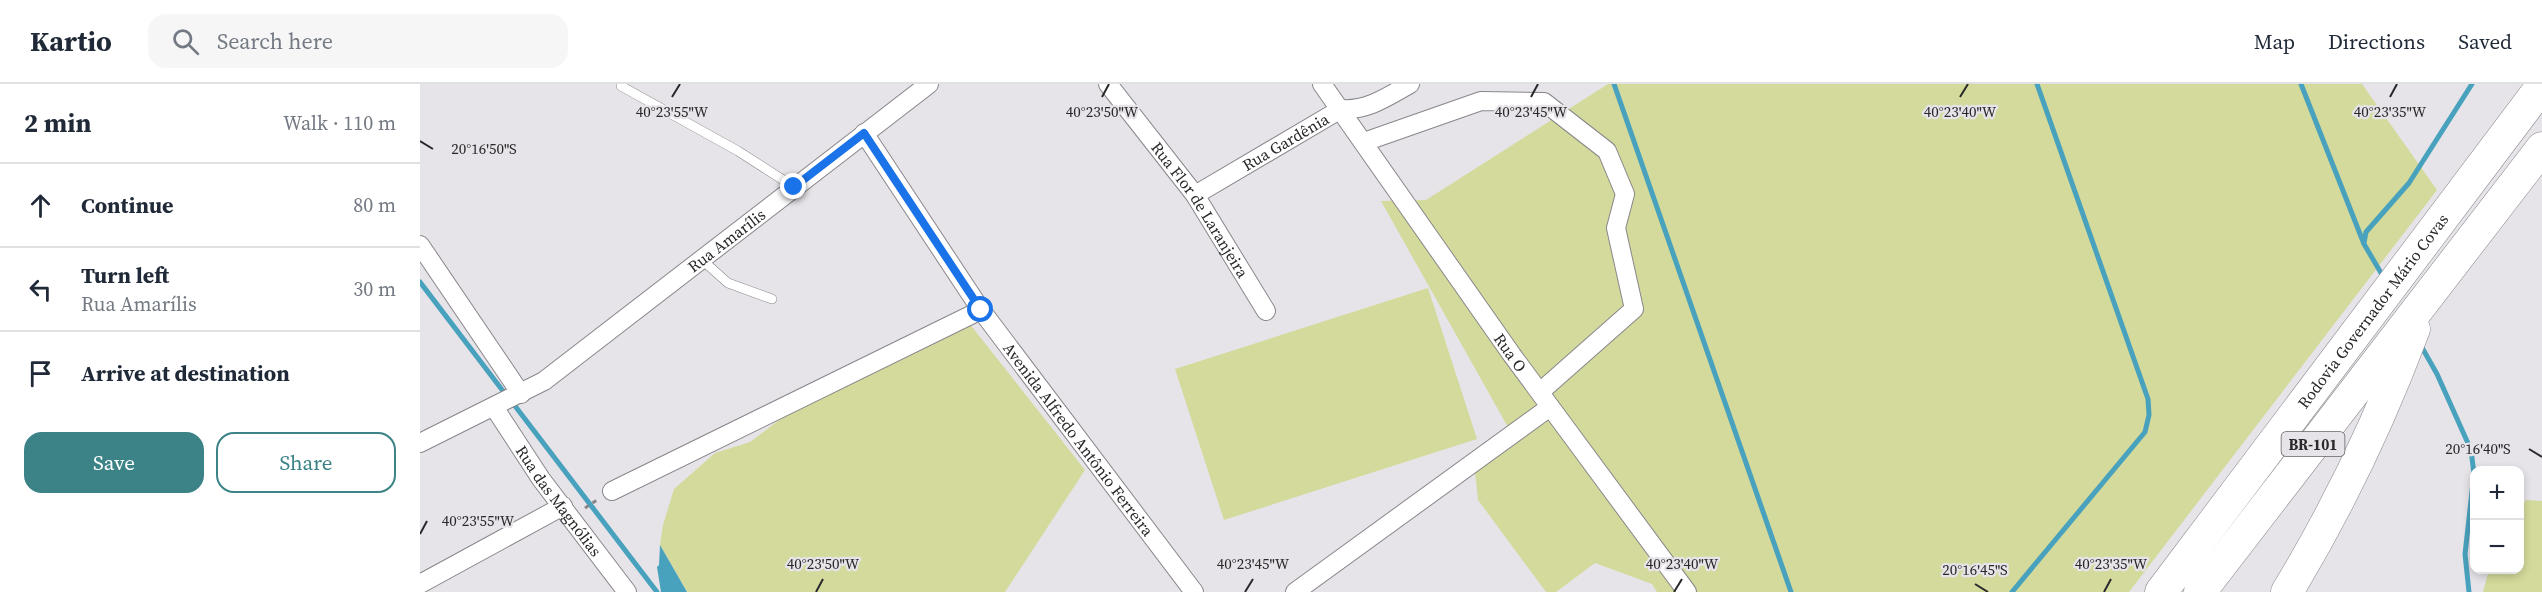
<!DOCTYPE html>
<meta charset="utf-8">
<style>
:root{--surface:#fff;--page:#f6f6f7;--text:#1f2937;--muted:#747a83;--line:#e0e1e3;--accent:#3b8386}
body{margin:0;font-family:"Source Serif 4",serif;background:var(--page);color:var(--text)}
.controls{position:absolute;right:18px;bottom:18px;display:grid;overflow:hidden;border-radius:12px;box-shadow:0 3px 9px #0003}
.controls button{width:54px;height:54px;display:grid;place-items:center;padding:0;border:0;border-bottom:2px solid var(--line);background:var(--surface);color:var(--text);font:30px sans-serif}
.stop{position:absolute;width:18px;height:18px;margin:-14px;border:4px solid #1a73e8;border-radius:50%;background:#fff}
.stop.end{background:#1a73e8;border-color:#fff;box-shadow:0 2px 6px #0008}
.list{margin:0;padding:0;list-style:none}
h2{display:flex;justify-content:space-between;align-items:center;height:78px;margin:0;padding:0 24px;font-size:26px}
h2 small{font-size:20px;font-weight:400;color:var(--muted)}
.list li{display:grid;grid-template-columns:39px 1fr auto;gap:18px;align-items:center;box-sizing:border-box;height:84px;padding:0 24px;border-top:2px solid var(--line)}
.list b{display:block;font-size:22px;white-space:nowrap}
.list p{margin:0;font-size:20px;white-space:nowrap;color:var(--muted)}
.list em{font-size:20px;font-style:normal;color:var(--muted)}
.actions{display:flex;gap:12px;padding:18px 24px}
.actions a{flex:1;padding:14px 0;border:2px solid var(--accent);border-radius:18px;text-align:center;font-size:21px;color:var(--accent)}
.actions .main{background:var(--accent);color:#fff}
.icon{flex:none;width:33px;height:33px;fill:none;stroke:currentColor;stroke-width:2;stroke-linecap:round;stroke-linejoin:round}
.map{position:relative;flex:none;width:2122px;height:508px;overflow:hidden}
header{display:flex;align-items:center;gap:36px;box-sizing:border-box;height:84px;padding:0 30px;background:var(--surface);border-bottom:2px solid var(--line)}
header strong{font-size:28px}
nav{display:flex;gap:33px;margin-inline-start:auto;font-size:21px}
.search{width:420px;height:54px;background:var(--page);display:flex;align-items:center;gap:15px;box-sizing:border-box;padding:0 21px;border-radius:18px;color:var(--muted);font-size:22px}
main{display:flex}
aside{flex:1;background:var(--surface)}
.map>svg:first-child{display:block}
.green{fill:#d4da9b}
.water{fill:#49a2bd}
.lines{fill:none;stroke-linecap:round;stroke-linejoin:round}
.stream{stroke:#49a2bd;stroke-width:5}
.lane-casing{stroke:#89868b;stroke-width:10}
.street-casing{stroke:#89868b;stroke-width:20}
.highway-casing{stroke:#89868b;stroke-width:33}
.path{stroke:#88868a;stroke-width:3;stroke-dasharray:4.5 4.5;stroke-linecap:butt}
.lane{stroke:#fff;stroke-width:9}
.street{stroke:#fff;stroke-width:18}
.highway{stroke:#fff;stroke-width:32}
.route{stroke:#1a73e8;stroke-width:8}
.ticks{fill:none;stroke:#29282a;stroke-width:2}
.labels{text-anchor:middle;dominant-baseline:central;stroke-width:4.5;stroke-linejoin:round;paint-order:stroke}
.shield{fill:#e7e4e9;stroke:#626063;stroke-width:1.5}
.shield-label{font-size:15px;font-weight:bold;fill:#29282a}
.street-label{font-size:16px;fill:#29282a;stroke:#e7e4e9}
.ticks-label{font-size:15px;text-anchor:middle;fill:#29282a;stroke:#e7e4e9;stroke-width:4.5;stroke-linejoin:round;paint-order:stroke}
</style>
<header>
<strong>Kartio</strong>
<div class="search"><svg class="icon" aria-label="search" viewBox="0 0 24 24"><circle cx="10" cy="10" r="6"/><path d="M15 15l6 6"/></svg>Search here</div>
<nav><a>Map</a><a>Directions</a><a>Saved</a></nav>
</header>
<main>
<aside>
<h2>2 min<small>Walk · 110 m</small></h2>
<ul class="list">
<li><svg class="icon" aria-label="ahead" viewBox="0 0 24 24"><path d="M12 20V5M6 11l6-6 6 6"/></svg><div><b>Continue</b></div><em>80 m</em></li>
<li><svg class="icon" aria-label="left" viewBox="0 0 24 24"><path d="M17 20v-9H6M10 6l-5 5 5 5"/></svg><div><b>Turn left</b><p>Rua Amarílis</p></div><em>30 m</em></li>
<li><svg class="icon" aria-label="arrive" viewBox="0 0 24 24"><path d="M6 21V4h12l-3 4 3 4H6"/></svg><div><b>Arrive at destination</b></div></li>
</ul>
<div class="actions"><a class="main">Save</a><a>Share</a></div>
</aside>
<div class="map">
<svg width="2122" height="508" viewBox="0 0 2122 508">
<rect width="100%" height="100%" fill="#e7e4e9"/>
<!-- green -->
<g class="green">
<polygon points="1188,0 1942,0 2017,106 1709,508 1237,508 1232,500 1175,479 1136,508 1126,508 1058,416 1053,369 1089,345 961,117 1006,116"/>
<polygon points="1008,204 1057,355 804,436 755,285"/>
<polygon points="549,239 665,386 585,508 267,508 240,461 243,441 254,405 295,369 330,358 375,324 479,277"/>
<polygon points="2106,416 2122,417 2122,508 2063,508 2069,486 2100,486 2100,423"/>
</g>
<!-- water -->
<polygon class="water" points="240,461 267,508 241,508 237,483 239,481"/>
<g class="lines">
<!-- stream -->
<g class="stream">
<polyline points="1194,0 1371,508"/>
<polyline points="1881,0 1944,160 1964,194"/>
<polyline points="1944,159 1946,148 1989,99 2052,0"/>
<polyline points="0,198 86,311"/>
<polyline points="2000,260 2017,290 2051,366 2054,390 2045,470 2049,508"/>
<polyline points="92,318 237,508"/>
<polyline points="1592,508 1725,348 1729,331 1728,315 1617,0"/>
</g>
<defs>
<g id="lane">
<polyline points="201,2 318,67 374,103"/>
<polyline points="281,175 308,199 352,215"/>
</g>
<g id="street">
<path id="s1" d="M688,0l87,111 71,116"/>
<path id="s2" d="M902,0l190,271 175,237"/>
<path id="s3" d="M444,49l117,177 213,282"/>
<polyline points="944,58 1061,17 1124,18 1187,67 1205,110 1196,144 1214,225 1120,308"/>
<path id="s4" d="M775,111l146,-86c26,2 46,-12 69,-25"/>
<polyline points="0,161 101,310"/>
<path id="s5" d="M74,323l47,72 86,113"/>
<path id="s6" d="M0,359l124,-62 385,-297"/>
<polyline points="192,407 561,226"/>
<polyline points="0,500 143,422"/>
<polyline points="875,508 1130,323"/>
</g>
<g id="highway">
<path id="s7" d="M1741,508l381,-506"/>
<polyline points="1780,508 2122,64"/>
<path d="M1867,508c51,-84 93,-172 127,-263"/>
</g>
</defs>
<!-- lane casing -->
<use href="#lane" class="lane-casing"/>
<!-- street casing -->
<use href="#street" class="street-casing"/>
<!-- highway casing -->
<use href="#highway" class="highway-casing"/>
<!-- path -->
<polyline class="path" points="165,424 177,416"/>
<!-- lane -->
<use href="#lane" class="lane"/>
<!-- street -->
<use href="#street" class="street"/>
<!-- highway -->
<use href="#highway" class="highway"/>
</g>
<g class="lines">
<!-- route -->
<polyline class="route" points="374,103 444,49 561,226"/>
</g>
<!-- ticks -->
<path class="ticks" d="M252,13l8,-13M682,13l7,-13M1111,13l7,-13M1540,13l8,-13M1970,13l7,-13M0,57l13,8M2109,365l13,8M0,450l7,-13M1555,500l13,8M396,508l7,-13M825,508l8,-13M1254,508l8,-13M1684,508l7,-13"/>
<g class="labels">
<!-- shield labels -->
<rect class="shield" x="1861.5" y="348" width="63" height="24" rx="4.5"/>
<g class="shield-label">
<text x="1893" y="360">BR-101</text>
</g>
<!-- street labels -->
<g class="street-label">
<text stroke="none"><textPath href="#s4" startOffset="105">Rua Gardênia</textPath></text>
<text stroke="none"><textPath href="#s1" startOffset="156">Rua Flor de Laranjeira</textPath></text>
<text stroke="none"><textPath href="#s6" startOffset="369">Rua Amarílis</textPath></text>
<text stroke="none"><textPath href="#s7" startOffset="352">Rodovia Governador Mário Covas</textPath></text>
<text stroke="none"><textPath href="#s2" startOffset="328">Rua O</textPath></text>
<text stroke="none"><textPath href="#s3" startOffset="374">Avenida Alfredo Antônio Ferreira</textPath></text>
<text stroke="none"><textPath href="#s5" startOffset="114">Rua das Magnólias</textPath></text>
</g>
</g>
<g class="ticks-label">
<text x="252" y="33">40°23'55"W</text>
<text x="1970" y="33">40°23'35"W</text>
<text x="682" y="33">40°23'50"W</text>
<text x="1111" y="33">40°23'45"W</text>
<text x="1540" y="33">40°23'40"W</text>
<text x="64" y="70">20°16'50"S</text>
<text x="2058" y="370">20°16'40"S</text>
<text x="58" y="442">40°23'55"W</text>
<text x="403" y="485">40°23'50"W</text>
<text x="833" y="485">40°23'45"W</text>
<text x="1262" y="485">40°23'40"W</text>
<text x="1691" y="485">40°23'35"W</text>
<text x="1555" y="491">20°16'45"S</text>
</g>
</svg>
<div class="controls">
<button>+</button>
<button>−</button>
</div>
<div class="stop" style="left:561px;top:226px"></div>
<div class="stop end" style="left:374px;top:103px"></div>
</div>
</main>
